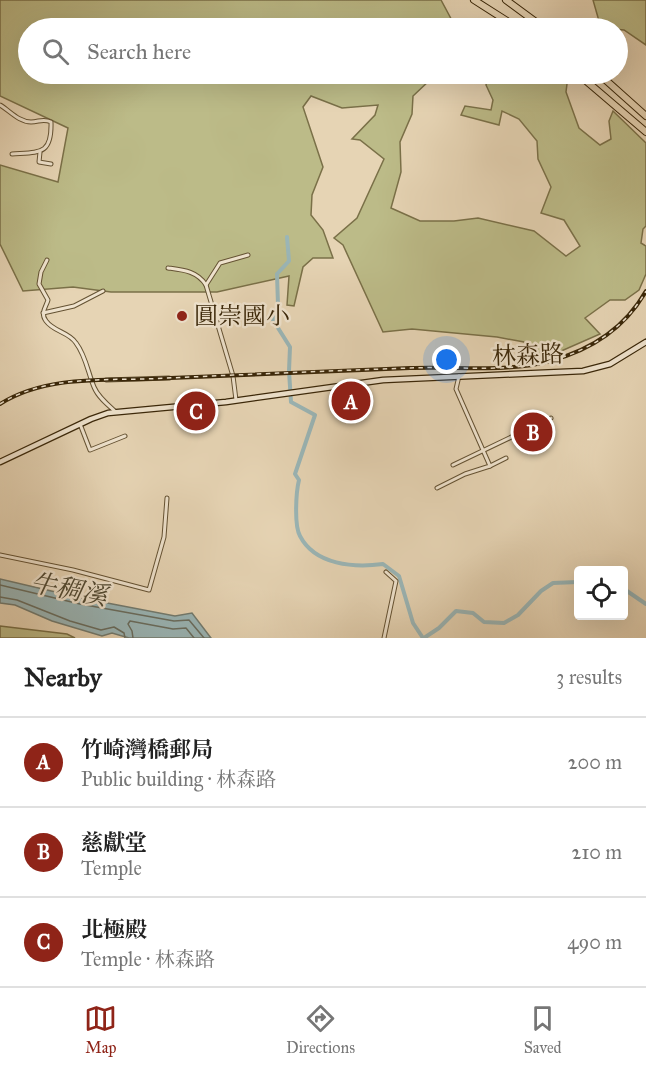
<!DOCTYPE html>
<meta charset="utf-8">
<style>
:root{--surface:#fff;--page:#f2f2f2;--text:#222;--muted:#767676;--line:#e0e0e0;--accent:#8f2418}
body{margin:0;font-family:"IM FELL Great Primer","Noto Serif TC",serif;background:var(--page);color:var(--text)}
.controls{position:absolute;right:18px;bottom:18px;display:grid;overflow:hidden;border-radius:6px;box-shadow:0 6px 24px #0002}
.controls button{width:54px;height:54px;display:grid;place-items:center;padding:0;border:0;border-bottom:2px solid var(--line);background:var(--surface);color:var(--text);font:30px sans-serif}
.you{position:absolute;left:447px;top:360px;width:21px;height:21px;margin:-15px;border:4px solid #fff;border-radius:50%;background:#1a73e8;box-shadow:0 0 0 9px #1a73e833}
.badge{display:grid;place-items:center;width:39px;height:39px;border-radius:50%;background:var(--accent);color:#fff;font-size:20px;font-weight:700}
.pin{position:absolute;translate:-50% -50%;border:3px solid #fff;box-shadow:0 2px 6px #0006}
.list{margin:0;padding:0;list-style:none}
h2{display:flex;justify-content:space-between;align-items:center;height:78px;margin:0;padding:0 24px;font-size:26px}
h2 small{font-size:20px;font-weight:400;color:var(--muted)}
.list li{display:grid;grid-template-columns:39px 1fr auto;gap:18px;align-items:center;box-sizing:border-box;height:90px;padding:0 24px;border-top:2px solid var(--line)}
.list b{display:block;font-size:22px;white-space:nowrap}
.list p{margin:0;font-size:20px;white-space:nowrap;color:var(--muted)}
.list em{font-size:20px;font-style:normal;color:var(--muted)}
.icon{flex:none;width:33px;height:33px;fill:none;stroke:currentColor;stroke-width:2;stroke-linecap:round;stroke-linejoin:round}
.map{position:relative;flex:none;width:646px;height:638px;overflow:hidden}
.search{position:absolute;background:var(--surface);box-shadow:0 6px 24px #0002;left:18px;right:18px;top:18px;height:66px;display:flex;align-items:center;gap:15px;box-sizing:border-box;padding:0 21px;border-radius:33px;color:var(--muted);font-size:22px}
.sheet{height:348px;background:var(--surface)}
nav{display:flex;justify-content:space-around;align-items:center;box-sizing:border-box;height:84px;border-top:2px solid var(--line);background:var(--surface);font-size:16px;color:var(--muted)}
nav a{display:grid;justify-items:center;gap:3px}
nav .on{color:var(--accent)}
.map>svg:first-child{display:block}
.green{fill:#bcbb88;stroke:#7a7048;stroke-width:1.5}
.water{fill:#9ab6b7;stroke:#737c71;stroke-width:1.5}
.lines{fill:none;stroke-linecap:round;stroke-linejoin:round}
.shore{stroke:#6a6e60;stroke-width:1.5}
.canal{stroke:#9ab6b7;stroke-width:4}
.street-casing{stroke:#645233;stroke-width:5}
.secondary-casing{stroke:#392608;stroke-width:7}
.highway-casing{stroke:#392608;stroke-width:8}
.street{stroke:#efe3ce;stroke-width:3}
.secondary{stroke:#efe3ce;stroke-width:4.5}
.highway{stroke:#e6d4b4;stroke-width:6}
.rail-casing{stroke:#392608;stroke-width:4}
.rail{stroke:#efe3ce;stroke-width:1.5;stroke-dasharray:4.5;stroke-linecap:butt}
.poi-dot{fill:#8f2418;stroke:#efe3ce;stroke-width:2}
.labels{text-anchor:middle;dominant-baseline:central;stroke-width:5;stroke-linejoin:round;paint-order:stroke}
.poi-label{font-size:24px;fill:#392608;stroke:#efe3ce;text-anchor:start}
.street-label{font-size:24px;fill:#392608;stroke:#efe3ce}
.water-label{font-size:26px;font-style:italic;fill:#514a34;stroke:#efe3ce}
</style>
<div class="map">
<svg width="646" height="638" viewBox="0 0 646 638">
<rect width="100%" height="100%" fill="#e6d4b4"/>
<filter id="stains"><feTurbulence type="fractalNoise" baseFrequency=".00333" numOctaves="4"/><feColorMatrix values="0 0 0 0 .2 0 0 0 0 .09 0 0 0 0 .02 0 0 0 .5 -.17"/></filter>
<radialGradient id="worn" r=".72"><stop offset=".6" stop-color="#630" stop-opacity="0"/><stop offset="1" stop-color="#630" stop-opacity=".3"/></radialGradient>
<!-- green -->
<g class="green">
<polygon points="0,0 441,0 456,28 28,28 28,74 434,74 433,77 413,96 412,114 400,142 401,172 391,208 420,221 454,221 478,218 534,231 566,256 580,246 564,220 541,213 551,187 538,159 537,141 519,119 502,111 499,125 461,115 465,106 491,110 493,100 486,85 489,74 514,74 516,77 521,74 564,74 568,76 566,92 579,128 600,145 611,139 609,121 613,111 646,143 646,226 643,229 641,243 646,246 646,274 639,290 625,300 610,300 585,318 600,334 559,352 536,355 524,342 497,337 412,329 383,332 343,245 334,238 357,218 384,159 360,140 352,139 375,115 378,105 342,108 311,96 303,107 323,167 312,195 311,215 323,230 333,258 313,258 303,267 294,306 287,305 289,276 217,292 111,292 73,287 23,291 0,244 0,165 58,182 68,128 0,96"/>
<polygon points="593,0 646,0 646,45 624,30 601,28"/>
<polygon points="0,626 67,634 75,638 0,638"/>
</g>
<!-- water -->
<polygon class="water" points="0,579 81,598 175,616 192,613 211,638 129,638 112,633 102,636 52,621 15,605 0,603"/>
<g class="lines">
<!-- shore -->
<g class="shore">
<polyline points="0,585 80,604 174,621 189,620 204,638"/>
<polyline points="0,597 17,600 70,621 101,630 114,627 124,633 125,638"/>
<polyline points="133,638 132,631 128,624 130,621 173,629 186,628 194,638"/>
</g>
<!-- canal -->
<g class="canal">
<path d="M287,237l2,24 -12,13 1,31 -5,15 17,27 -1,24 2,31 24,13 -20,59 4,6c-3,12 -5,45 1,56 15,29 54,32 83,28l16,12 14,47 10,15"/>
<polyline points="624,589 646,604"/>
<polyline points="424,638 439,628 456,611 473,613 484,622 504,623 518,615 541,591 553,583 578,582"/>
</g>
<defs>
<g id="street">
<path d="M0,105c10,6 19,17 31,17 8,0 12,-4 20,0 1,33 -11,30 -39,32"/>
<polyline points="40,152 39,162 51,164"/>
<path d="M47,260l-6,12 -2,12 9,16c-2,7 -8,13 -2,21 8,11 23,11 30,22 10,13 12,30 18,44 4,10 14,18 22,25"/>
<path d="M168,268c15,2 29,3 38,17l27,91 3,24"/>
<polyline points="206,285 220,263 248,255"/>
<polyline points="43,313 74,306 103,291"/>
<polyline points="106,380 169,378"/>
<polyline points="80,424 90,450 125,436"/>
<polyline points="453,465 551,418"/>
<polyline points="490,466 506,458"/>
<polyline points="437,488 465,474 490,466 456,389 459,376"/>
<polyline points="0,555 73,570 149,590 164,537 167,498"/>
<polyline points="384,638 396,581 386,572"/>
</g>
<polyline id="secondary" points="0,462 91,419 108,413 226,402 383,380 583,371 610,364 646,342"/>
<g id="highway">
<polyline points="474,0 518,28"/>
<polyline points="506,0 544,28"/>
<polyline points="578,74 646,132"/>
<polyline points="599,74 646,116"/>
</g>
</defs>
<!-- street casing -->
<use href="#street" class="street-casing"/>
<!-- secondary casing -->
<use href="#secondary" class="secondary-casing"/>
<!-- highway casing -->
<use href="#highway" class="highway-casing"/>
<!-- street -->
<use href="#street" class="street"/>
<!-- secondary -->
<use href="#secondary" class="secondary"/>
<!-- highway -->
<use href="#highway" class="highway"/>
<defs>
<path id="rail" d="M0,404c43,-27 97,-24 146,-25 88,-4 176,-8 264,-11 44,-2 97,5 140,-7 41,-11 75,-33 96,-70"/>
</defs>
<!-- rail casing -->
<use href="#rail" class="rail-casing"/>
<!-- rail -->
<use href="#rail" class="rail"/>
</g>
<!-- markers -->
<circle class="poi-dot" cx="182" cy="316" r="6"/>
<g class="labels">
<!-- poi labels -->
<g class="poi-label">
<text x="194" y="316">圓崇國小</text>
</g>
<!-- street labels -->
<g class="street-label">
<text transform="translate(528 355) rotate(-2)">林森路</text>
</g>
<!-- water labels -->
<g class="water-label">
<text transform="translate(69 589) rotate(11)">牛稠溪</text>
</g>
</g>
<rect width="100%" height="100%" filter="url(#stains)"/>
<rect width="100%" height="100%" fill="url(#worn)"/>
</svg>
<div class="controls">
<button><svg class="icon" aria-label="locate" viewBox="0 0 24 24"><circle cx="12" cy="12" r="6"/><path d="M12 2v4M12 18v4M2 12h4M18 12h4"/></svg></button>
</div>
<div class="you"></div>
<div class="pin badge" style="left:351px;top:401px">A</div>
<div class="pin badge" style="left:533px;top:432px">B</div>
<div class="pin badge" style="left:196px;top:411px">C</div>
<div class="search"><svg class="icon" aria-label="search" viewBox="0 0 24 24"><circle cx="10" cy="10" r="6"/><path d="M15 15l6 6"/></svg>Search here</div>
</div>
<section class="sheet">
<h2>Nearby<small>3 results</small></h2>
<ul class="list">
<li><span class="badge">A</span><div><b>竹崎灣橋郵局</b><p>Public building · 林森路</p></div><em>200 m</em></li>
<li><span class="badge">B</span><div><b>慈獻堂</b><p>Temple</p></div><em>210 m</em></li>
<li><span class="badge">C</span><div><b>北極殿</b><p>Temple · 林森路</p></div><em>490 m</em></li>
</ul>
</section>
<nav>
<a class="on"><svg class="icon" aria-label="map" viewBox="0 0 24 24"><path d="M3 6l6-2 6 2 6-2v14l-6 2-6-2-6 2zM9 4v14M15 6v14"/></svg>Map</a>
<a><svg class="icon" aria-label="directions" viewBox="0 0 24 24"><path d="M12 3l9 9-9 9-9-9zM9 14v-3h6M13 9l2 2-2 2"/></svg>Directions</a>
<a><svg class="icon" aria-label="saved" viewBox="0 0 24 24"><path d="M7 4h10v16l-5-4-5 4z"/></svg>Saved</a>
</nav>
